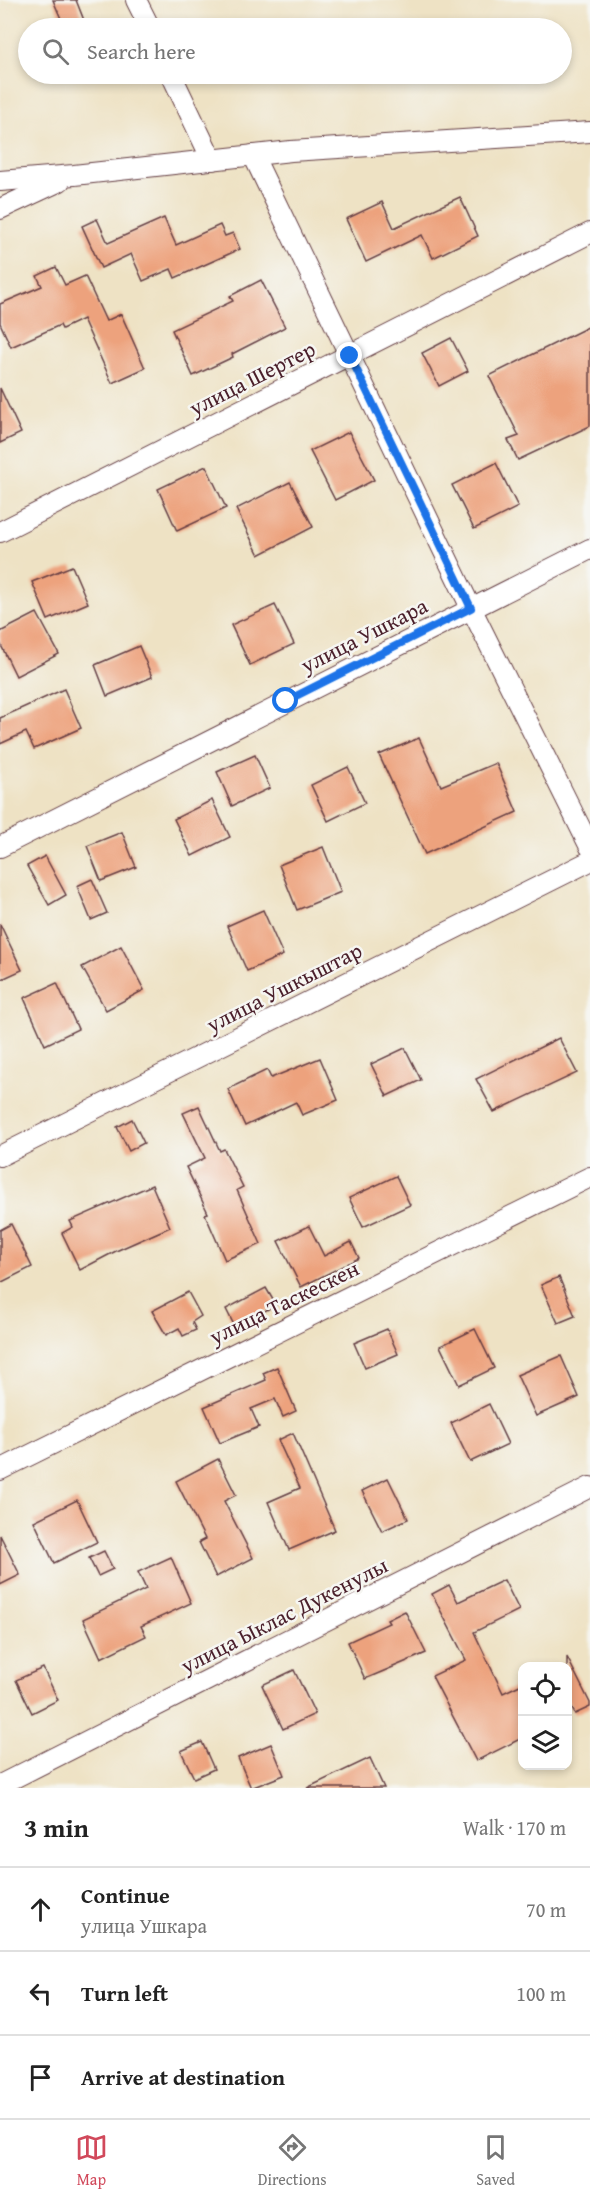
<!DOCTYPE html>
<meta charset="utf-8">
<style>
:root{--surface:#fff;--page:#f6f6f6;--text:#222;--muted:#767676;--line:#e0e0e0;--accent:#d1495b}
body{margin:0;font-family:"Gentium Book Plus",serif;background:var(--page);color:var(--text)}
.controls{position:absolute;right:18px;bottom:18px;display:grid;overflow:hidden;border-radius:12px;box-shadow:0 3px 9px #0003}
.controls button{width:54px;height:54px;display:grid;place-items:center;padding:0;border:0;border-bottom:2px solid var(--line);background:var(--surface);color:var(--text);font:30px sans-serif}
.stop{position:absolute;width:18px;height:18px;margin:-14px;border:4px solid #1a73e8;border-radius:50%;background:#fff}
.stop.end{background:#1a73e8;border-color:#fff;box-shadow:0 2px 6px #0008}
.list{margin:0;padding:0;list-style:none}
h2{display:flex;justify-content:space-between;align-items:center;height:78px;margin:0;padding:0 24px;font-size:26px}
h2 small{font-size:20px;font-weight:400;color:var(--muted)}
.list li{display:grid;grid-template-columns:39px 1fr auto;gap:18px;align-items:center;box-sizing:border-box;height:84px;padding:0 24px;border-top:2px solid var(--line)}
.list b{display:block;font-size:22px;white-space:nowrap}
.list p{margin:0;font-size:20px;white-space:nowrap;color:var(--muted)}
.list em{font-size:20px;font-style:normal;color:var(--muted)}
.icon{flex:none;width:33px;height:33px;fill:none;stroke:currentColor;stroke-width:2;stroke-linecap:round;stroke-linejoin:round}
.map{position:relative;flex:none;width:590px;height:1788px;overflow:hidden}
.search{position:absolute;background:var(--surface);box-shadow:0 3px 9px #0003;left:18px;right:18px;top:18px;height:66px;display:flex;align-items:center;gap:15px;box-sizing:border-box;padding:0 21px;border-radius:33px;color:var(--muted);font-size:22px}
.sheet{height:330px;background:var(--surface)}
nav{display:flex;justify-content:space-around;align-items:center;box-sizing:border-box;height:84px;border-top:2px solid var(--line);background:var(--surface);font-size:16px;color:var(--muted)}
nav a{display:grid;justify-items:center;gap:3px}
nav .on{color:var(--accent)}
.map>svg:first-child{display:block}
.building{fill:#eda27d}
.lines{fill:none;stroke-linecap:round;stroke-linejoin:round}
.minor-casing{stroke:#633c42;stroke-width:22}
.minor{stroke:#fff;stroke-width:20}
.route{stroke:#1a73e8;stroke-width:8}
.labels{text-anchor:middle;dominant-baseline:central;stroke-width:5;stroke-linejoin:round;paint-order:stroke}
.street-label{font-size:22px;fill:#4a1f2b;stroke:#f6f6f2}
</style>
<div class="map">
<svg width="590" height="1788" viewBox="0 0 590 1788">
<rect width="100%" height="100%" fill="#f6f6f2"/>
<filter id="ink" filterUnits="userSpaceOnUse"><feTurbulence type="fractalNoise" baseFrequency=".0167" numOctaves="2"/><feDisplacementMap in="SourceGraphic" scale="12" xChannelSelector="R" yChannelSelector="G"/><feConvolveMatrix kernelMatrix="1 2 1 2 8 2 1 2 1" color-interpolation-filters="sRGB"/></filter>
<filter id="wash" filterUnits="userSpaceOnUse"><feTurbulence type="fractalNoise" baseFrequency=".008" numOctaves="4" result="noise"/><feDisplacementMap in="SourceGraphic" scale="24" xChannelSelector="R" yChannelSelector="G"/><feGaussianBlur stdDeviation="1.35" result="paint"/><feColorMatrix in="noise" values="0 0 0 0 0 0 0 0 0 0 0 0 0 0 0 0 0 1.4 0 .05"/><feComposite in="paint" operator="in"/></filter>
<g filter="url(#wash)">
<rect width="100%" height="100%" fill="#eee2c4"/>
<g id="blocks">
<!-- building -->
<g class="building">
<polygon points="53,0 76,0 87,28 65,28"/>
<polygon points="460,197 478,236 433,258 422,235 366,262 346,219 382,202 394,228"/>
<polygon points="164,218 176,245 220,225 225,236 233,233 240,249 175,278 171,269 143,281 131,254 101,268 82,226 97,219 108,243"/>
<polygon points="56,267 65,285 85,276 106,321 121,314 145,368 112,383 83,319 62,329 60,325 11,347 0,323 0,304 42,286 37,276"/>
<polygon points="261,280 285,327 232,354 233,357 193,376 172,330 233,301 230,296"/>
<polygon points="590,326 590,426 518,460 508,440 519,436 489,376"/>
<polygon points="451,338 468,371 439,386 422,353"/>
<polygon points="0,388 21,433 0,443"/>
<polygon points="349,432 374,480 335,500 310,451"/>
<polygon points="496,463 518,507 474,529 452,485"/>
<polygon points="206,466 226,508 177,531 158,489"/>
<polygon points="290,482 313,527 259,555 236,509"/>
<polygon points="72,566 88,603 48,620 32,582"/>
<polygon points="275,605 294,644 250,665 231,625"/>
<polygon points="37,613 59,654 16,676 0,643 0,632"/>
<polygon points="139,646 152,677 107,696 95,665"/>
<polygon points="64,689 81,728 34,749 26,732 0,744 0,718"/>
<polygon points="419,738 441,786 496,763 517,812 425,854 379,755"/>
<polygon points="255,755 270,788 232,806 217,772"/>
<polygon points="348,767 365,803 328,821 311,785"/>
<polygon points="212,800 230,837 192,856 174,819"/>
<polygon points="122,832 136,867 101,881 87,846"/>
<polygon points="323,847 341,892 297,910 279,865"/>
<polygon points="45,856 66,895 49,905 27,866"/>
<polygon points="92,879 107,913 91,920 77,886"/>
<polygon points="263,910 283,955 247,971 227,926"/>
<polygon points="0,924 22,970 0,980"/>
<polygon points="121,946 144,990 106,1010 82,967"/>
<polygon points="57,983 78,1029 45,1045 24,998"/>
<polygon points="559,1038 577,1073 494,1112 476,1079"/>
<polygon points="405,1048 421,1080 387,1096 371,1064"/>
<polygon points="320,1058 338,1100 302,1115 296,1102 245,1126 228,1089 267,1070 271,1078"/>
<polygon points="199,1106 220,1151 224,1149 243,1187 237,1190 261,1244 225,1260 205,1214 208,1213 186,1167 205,1158 183,1113"/>
<polygon points="132,1119 144,1143 129,1151 117,1127"/>
<polygon points="396,1176 410,1205 363,1227 349,1198"/>
<polygon points="152,1185 170,1227 116,1251 80,1270 62,1233 73,1227 70,1221"/>
<polygon points="11,1224 32,1267 0,1283 0,1230"/>
<polygon points="309,1226 324,1256 351,1242 359,1258 301,1287 278,1241"/>
<polygon points="559,1277 575,1316 558,1323 541,1285"/>
<polygon points="266,1288 276,1305 235,1327 226,1309"/>
<polygon points="188,1292 201,1316 192,1322 196,1330 183,1336 179,1328 166,1335 152,1311"/>
<polygon points="387,1329 398,1354 365,1368 354,1343"/>
<polygon points="475,1329 494,1368 459,1385 440,1346"/>
<polygon points="561,1356 579,1397 536,1416 517,1375"/>
<polygon points="277,1367 296,1411 283,1417 275,1399 251,1409 259,1427 220,1443 204,1407 266,1380 263,1373"/>
<polygon points="489,1404 508,1444 470,1462 451,1423"/>
<polygon points="293,1433 335,1530 289,1550 268,1502 300,1488 278,1440"/>
<polygon points="218,1459 236,1495 224,1501 253,1558 216,1577 199,1542 205,1539 176,1481"/>
<polygon points="388,1478 408,1519 382,1531 362,1491"/>
<polygon points="77,1500 97,1542 54,1563 34,1521"/>
<polygon points="0,1535 20,1575 0,1585"/>
<polygon points="104,1551 113,1569 98,1576 89,1558"/>
<polygon points="171,1557 191,1603 141,1626 146,1636 101,1658 83,1619 146,1589 138,1572"/>
<polygon points="504,1580 519,1610 474,1632 503,1693 522,1684 522,1738 476,1761 432,1676 466,1660 432,1594 449,1585 458,1602"/>
<polygon points="405,1611 426,1653 365,1679 348,1642 389,1623 387,1620"/>
<polygon points="567,1657 590,1703 590,1707 575,1714 567,1699"/>
<polygon points="43,1668 58,1700 32,1713 16,1680"/>
<polygon points="294,1670 315,1714 283,1729 262,1685"/>
<polygon points="202,1742 214,1769 194,1778 181,1751"/>
<polygon points="271,1744 284,1775 251,1788 238,1758"/>
<polygon points="370,1758 384,1788 307,1788"/>
</g>
</g>
</g>
<g filter="url(#ink)">
<use href="#blocks" fill-opacity="0" stroke="#633c42" stroke-width="1.5"/>
<g class="lines">
<defs>
<g id="minor">
<polyline points="136,0 150,28"/>
<polyline points="171,74 212,160"/>
<polyline points="253,155 471,608 590,847"/>
<polyline points="0,181 74,175 291,151 590,132"/>
<polyline points="0,209 60,181"/>
<polyline points="0,532 590,233"/>
<polyline points="0,847 590,549"/>
<polyline points="0,1156 590,861"/>
<polyline points="0,1470 590,1177"/>
<polyline points="0,1785 590,1487"/>
</g>
</defs>
<!-- minor casing -->
<use href="#minor" class="minor-casing"/>
<!-- minor -->
<use href="#minor" class="minor"/>
</g>
</g>
<g class="lines" filter="url(#ink)">
<!-- route -->
<polyline class="route" points="286,701 471,608 350,356"/>
</g>
<g class="labels">
<!-- street labels -->
<g class="street-label">
<text transform="translate(252 378) rotate(-27)">улица Шертер</text>
<text transform="translate(364 635) rotate(-27)">улица Ушкара</text>
<text transform="translate(284 987) rotate(-27)">улица Ушкыштар</text>
<text transform="translate(284 1302) rotate(-26)">улица Таскескен</text>
<text transform="translate(284 1615) rotate(-27)">улица Ыклас Дукенулы</text>
</g>
</g>
</svg>
<div class="controls">
<button><svg class="icon" aria-label="locate" viewBox="0 0 24 24"><circle cx="12" cy="12" r="6"/><path d="M12 2v4M12 18v4M2 12h4M18 12h4"/></svg></button>
<button><svg class="icon" aria-label="layers" viewBox="0 0 24 24"><path d="M12 4l9 5-9 5-9-5zM3 14l9 5 9-5"/></svg></button>
</div>
<div class="stop" style="left:286px;top:701px"></div>
<div class="stop end" style="left:350px;top:356px"></div>
<div class="search"><svg class="icon" aria-label="search" viewBox="0 0 24 24"><circle cx="10" cy="10" r="6"/><path d="M15 15l6 6"/></svg>Search here</div>
</div>
<section class="sheet">
<h2>3 min<small>Walk · 170 m</small></h2>
<ul class="list">
<li><svg class="icon" aria-label="ahead" viewBox="0 0 24 24"><path d="M12 20V5M6 11l6-6 6 6"/></svg><div><b>Continue</b><p>улица Ушкара</p></div><em>70 m</em></li>
<li><svg class="icon" aria-label="left" viewBox="0 0 24 24"><path d="M17 20v-9H6M10 6l-5 5 5 5"/></svg><div><b>Turn left</b></div><em>100 m</em></li>
<li><svg class="icon" aria-label="arrive" viewBox="0 0 24 24"><path d="M6 21V4h12l-3 4 3 4H6"/></svg><div><b>Arrive at destination</b></div></li>
</ul>
</section>
<nav>
<a class="on"><svg class="icon" aria-label="map" viewBox="0 0 24 24"><path d="M3 6l6-2 6 2 6-2v14l-6 2-6-2-6 2zM9 4v14M15 6v14"/></svg>Map</a>
<a><svg class="icon" aria-label="directions" viewBox="0 0 24 24"><path d="M12 3l9 9-9 9-9-9zM9 14v-3h6M13 9l2 2-2 2"/></svg>Directions</a>
<a><svg class="icon" aria-label="saved" viewBox="0 0 24 24"><path d="M7 4h10v16l-5-4-5 4z"/></svg>Saved</a>
</nav>
